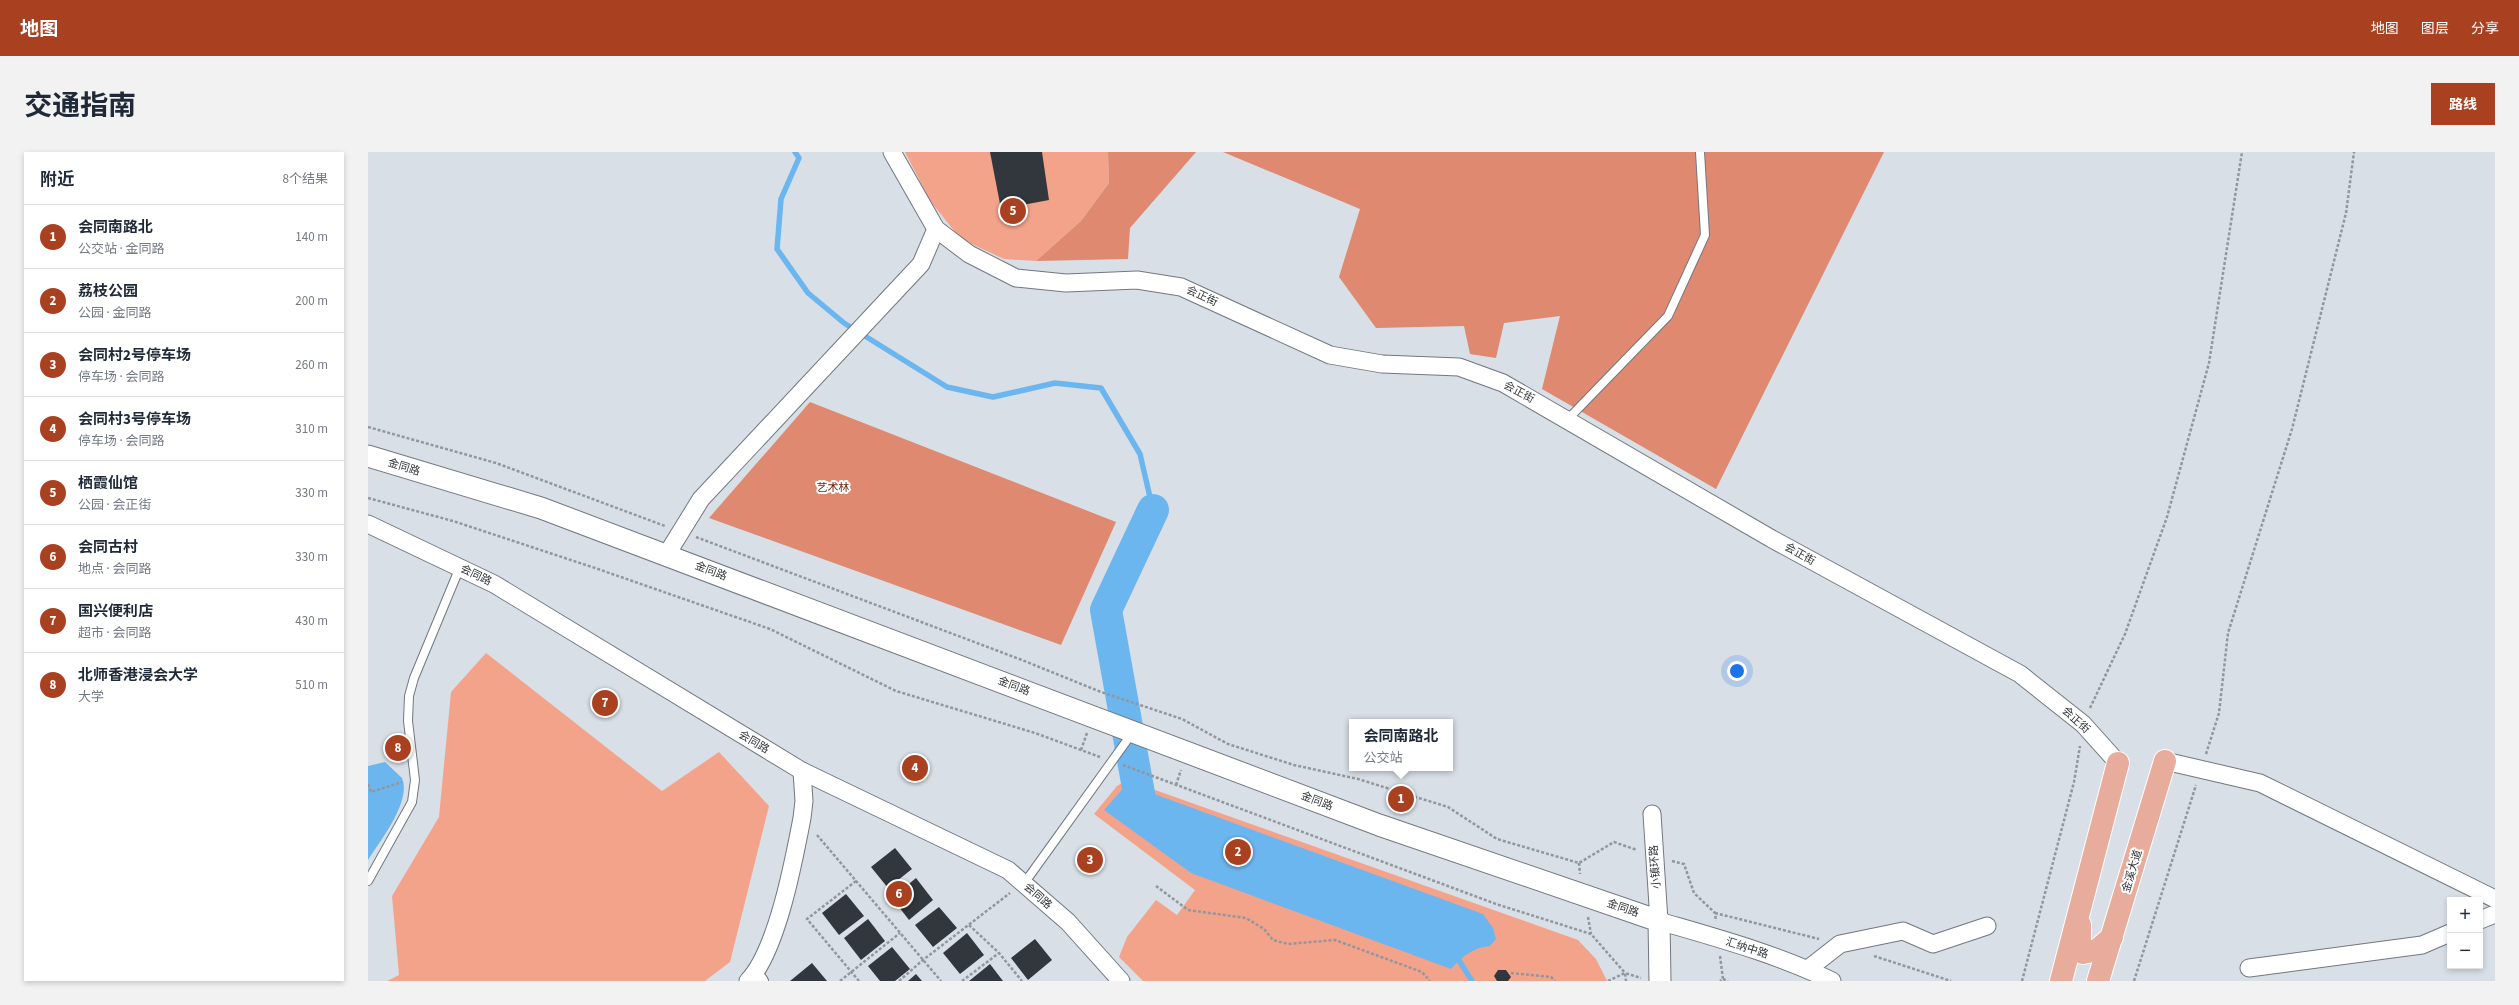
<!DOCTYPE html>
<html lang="zh">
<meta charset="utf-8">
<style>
:root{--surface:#fff;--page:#f2f2f3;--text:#1f2937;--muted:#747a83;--line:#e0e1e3;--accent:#a94121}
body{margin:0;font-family:"Source Sans 3","Noto Sans SC",sans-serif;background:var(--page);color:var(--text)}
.controls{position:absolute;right:12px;bottom:12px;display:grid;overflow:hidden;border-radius:0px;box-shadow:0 2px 6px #0003}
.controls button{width:36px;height:36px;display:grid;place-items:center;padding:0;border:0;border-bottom:1px solid var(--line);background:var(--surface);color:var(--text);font:20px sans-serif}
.you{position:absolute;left:1369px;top:519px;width:14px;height:14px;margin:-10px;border:3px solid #fff;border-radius:50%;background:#1a73e8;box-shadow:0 0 0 6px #1a73e833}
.badge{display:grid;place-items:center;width:26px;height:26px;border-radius:50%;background:var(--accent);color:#fff;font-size:13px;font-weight:700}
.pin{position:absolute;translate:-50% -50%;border:2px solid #fff;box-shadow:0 1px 4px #0006}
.popup{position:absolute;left:981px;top:567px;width:104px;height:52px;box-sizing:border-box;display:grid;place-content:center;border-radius:0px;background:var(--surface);filter:drop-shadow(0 1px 3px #0005);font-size:13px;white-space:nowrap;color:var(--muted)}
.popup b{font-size:15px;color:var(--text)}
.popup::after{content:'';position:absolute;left:50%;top:100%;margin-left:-8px;border:8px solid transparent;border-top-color:var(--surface)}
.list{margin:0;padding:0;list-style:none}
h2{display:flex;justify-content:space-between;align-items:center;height:52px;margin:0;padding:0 16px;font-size:17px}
h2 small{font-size:13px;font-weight:400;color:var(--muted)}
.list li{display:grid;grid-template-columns:26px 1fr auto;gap:12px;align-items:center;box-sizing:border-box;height:64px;padding:0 16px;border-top:1px solid var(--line)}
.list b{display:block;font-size:15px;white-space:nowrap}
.list p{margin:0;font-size:13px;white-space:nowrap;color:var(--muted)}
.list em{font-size:13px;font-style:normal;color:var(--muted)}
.map{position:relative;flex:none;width:2127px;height:829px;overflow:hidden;border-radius:0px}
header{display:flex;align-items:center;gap:24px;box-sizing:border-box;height:56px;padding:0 20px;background:var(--accent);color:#fff}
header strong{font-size:19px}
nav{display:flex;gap:22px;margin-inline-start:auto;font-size:14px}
.intro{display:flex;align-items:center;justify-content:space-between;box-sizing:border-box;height:96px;padding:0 24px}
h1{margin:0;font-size:28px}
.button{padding:10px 18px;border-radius:0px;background:var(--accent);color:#fff;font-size:14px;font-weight:700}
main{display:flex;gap:24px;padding:0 24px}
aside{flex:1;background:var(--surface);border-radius:0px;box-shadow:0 2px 6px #0003}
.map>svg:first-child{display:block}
.green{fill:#f4a38b}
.forest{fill:#df8970}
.water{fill:#6cb6ef}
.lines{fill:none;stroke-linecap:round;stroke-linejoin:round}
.stream{stroke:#6cb6ef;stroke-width:5.5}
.river{stroke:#6cb6ef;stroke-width:32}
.building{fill:#31373c}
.service-casing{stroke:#71787e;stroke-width:10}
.pedestrian-casing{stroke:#71787e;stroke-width:14}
.minor-casing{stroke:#71787e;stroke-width:19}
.tertiary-casing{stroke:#71787e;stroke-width:23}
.primary-casing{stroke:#fff;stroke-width:24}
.path{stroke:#91979c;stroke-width:2.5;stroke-dasharray:3 2;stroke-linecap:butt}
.service{stroke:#fff;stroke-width:8}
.pedestrian{stroke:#fff;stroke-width:12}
.minor{stroke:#fff;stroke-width:17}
.tertiary{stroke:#fff;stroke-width:21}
.primary{stroke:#e7ac9b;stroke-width:22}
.labels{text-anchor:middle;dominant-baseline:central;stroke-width:4;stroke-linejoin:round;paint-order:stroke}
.street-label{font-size:11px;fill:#323538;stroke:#fff}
.park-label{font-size:11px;fill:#6f230b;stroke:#fff}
</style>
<header>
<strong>地图</strong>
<nav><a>地图</a><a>图层</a><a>分享</a></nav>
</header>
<div class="intro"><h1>交通指南</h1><a class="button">路线</a></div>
<main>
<aside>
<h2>附近<small>8个结果</small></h2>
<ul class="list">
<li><span class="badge">1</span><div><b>会同南路北</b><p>公交站 · 金同路</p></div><em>140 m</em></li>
<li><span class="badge">2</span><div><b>荔枝公园</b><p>公园 · 金同路</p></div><em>200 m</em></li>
<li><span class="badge">3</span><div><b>会同村2号停车场</b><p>停车场 · 会同路</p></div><em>260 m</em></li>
<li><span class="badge">4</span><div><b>会同村3号停车场</b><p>停车场 · 会同路</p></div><em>310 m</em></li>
<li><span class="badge">5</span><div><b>栖霞仙馆</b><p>公园 · 会正街</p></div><em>330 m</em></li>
<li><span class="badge">6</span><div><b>会同古村</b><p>地点 · 会同路</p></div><em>330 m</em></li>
<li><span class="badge">7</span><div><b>国兴便利店</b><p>超市 · 会同路</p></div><em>430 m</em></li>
<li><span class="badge">8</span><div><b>北师香港浸会大学</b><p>大学</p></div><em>510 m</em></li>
</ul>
</aside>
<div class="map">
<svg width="2127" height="829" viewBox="0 0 2127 829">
<rect width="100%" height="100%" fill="#d8dfe6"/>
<!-- green -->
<g class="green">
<polygon points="537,0 740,0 741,31 713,69 668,109 636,107 593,87 562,49"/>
<polygon points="118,501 294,639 351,600 401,654 362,810 337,829 19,829 31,823 24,744 71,665 83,540"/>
<polygon points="759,628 1210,788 1228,807 1239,829 775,829 751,805 759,785 788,748 809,763 827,738 726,662 749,634"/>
</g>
<!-- forest -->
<g class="forest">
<polygon points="740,0 828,0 762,76 760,107 668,109 713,69 741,31"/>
<polygon points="855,0 1516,0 1348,337 1174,237 1192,164 1136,171 1128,206 1102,202 1096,174 1008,176 971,125 992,57"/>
<polygon points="442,250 748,370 693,493 341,366"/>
</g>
<!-- water -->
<g class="water">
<path d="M17,610l17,16c10,23 -22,63 -34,82v-94z"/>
<path d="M759,632l356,130 10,14 3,11 -6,7c-18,2 -27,10 -39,23l-260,-96 -87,-63z"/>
</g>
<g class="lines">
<!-- stream -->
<g class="stream">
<polyline points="427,0 431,6 413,47 409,97 440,141 476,171 579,235 625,245 687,231 733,236 772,302 785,358"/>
<polyline points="1087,802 1104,829"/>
</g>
<!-- river -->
<polyline class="river" points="785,358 738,458 774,658 793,670"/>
</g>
<!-- building -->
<g class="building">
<polygon points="622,0 674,0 681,48 633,57"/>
<polygon points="527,696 544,717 520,736 503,715"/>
<polygon points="548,726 565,748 541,768 524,746"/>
<polygon points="478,742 496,764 471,783 454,761"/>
<polygon points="571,755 589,776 565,795 547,773"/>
<polygon points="500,767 517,789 493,808 476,786"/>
<polygon points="599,781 616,803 592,822 575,801"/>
<polygon points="667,787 684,808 660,828 643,806"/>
<polygon points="524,795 542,817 527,829 512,829 500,814"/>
<polygon points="444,811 459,829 422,829"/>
<polygon points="622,812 635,829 601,829"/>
<polygon points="1130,818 1138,818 1143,825 1140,829 1129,829 1126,824"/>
<polygon points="548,822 554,829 540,829"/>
</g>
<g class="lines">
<defs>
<g id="service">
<polyline points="1200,267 1300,164 1337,83 1332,0"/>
<polyline points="660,726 765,580"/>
<polyline points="0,729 44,650 47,628 40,569 41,544 46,526 92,415"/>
</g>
<polyline id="pedestrian" points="388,821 394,829"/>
<g id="minor">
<polyline points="524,0 568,77 601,102 648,126 698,131 769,128 813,135 962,203 1014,212 1091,215 1135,231 1404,387 1652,522 1715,572 1750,611"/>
<polyline points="0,372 126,432 434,619 640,718 700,770 753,829"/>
<polyline points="299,402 333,347 553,112 568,77"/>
<polyline points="1797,609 1892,631 2127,747"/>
<path d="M1284,662l7,107c58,17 118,33 173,60"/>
<polyline points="2112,768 2127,762"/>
<polyline points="1881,816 2054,793 2082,781"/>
<polyline points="1440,817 1472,792 1535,779 1565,792 1619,774"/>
<path d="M380,829c29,-30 46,-121 54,-163l2,-17 -2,-30"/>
</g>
<polyline id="tertiary" points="0,304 173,356 1011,673 1291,769 1292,829"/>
<g id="primary">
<polyline points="1712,773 1712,791 1715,801 1729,798 1744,785"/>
<polyline points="1693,829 1750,611"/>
<polyline points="1730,829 1797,609"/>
</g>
</defs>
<!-- service casing -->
<use href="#service" class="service-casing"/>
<!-- pedestrian casing -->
<use href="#pedestrian" class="pedestrian-casing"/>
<!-- minor casing -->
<use href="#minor" class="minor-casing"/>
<!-- tertiary casing -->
<use href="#tertiary" class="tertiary-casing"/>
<!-- primary casing -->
<use href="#primary" class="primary-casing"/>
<!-- path -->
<g class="path">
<polyline points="0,275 128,311 297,374"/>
<polyline points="0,346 85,369 227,416 402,477 528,539 667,581 732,605"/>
<polyline points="328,385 654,508 733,540 814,567 860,592 926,613 990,627 1080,655 1129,687 1211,711 1246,690 1269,698"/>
<polyline points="1722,556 1757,482 1799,365 1841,211 1874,0"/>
<polyline points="713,598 719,581"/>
<polyline points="1838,602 1851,561 1860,481 1924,277 1978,61 1986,0"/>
<polyline points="755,613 1128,752 1223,782 1257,821 1258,829"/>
<polyline points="0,632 3,640 34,630"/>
<polyline points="808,633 813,618"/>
<polyline points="449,683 573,829"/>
<polyline points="1304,709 1316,712 1326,741 1347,761 1348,769"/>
<polyline points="1211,711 1212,722"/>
<polyline points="488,729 439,767 491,829"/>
<polyline points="788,734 820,758 878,766 896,777 905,788 920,792 967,788 1054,820 1062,829"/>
<polyline points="1347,761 1451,787"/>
<polyline points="1220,765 1223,782"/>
<polyline points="601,773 631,801 654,829"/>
<polyline points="1352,804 1355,827 1352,829"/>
<polyline points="1506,804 1583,829"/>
<polyline points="1143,821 1183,825 1187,829"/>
<polyline points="1355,827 1360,829"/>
<polyline points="472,829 532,781"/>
<polyline points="531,829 555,808 642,741"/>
<polyline points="594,829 631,801"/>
<polyline points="1240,829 1257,821 1273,826"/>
<polyline points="1654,829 1706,630 1712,594"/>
<polyline points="1766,829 1828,633"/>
</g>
<!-- service -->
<use href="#service" class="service"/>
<!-- pedestrian -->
<use href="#pedestrian" class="pedestrian"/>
<!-- minor -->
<use href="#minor" class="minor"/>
<!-- tertiary -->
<use href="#tertiary" class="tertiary"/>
<!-- primary -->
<use href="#primary" class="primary"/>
</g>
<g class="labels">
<!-- street labels -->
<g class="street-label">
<text transform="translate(834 144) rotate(25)">会正街</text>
<text transform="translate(1151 240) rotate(28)">会正街</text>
<text transform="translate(36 315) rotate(17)">金同路</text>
<text transform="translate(1432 402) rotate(29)">会正街</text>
<text transform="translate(343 419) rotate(21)">金同路</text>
<text transform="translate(108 423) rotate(26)">会同路</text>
<text transform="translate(646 534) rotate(21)">金同路</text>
<text transform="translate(1708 568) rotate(42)">会正街</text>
<text transform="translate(386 590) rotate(31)">会同路</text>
<text transform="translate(949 649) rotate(21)">金同路</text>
<text transform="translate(1287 715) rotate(-94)">小镇环路</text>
<text transform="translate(1764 719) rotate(-73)">金溪大道</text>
<text transform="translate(670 744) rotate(41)">会同路</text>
<text transform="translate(1255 756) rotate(19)">金同路</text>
<text transform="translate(1379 796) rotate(18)">汇纳中路</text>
</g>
<!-- park labels -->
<g class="park-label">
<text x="465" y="335">艺术林</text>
</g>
</g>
</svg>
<div class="controls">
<button>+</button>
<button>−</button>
</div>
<div class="you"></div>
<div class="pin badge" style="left:1033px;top:647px">1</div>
<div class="popup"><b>会同南路北</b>公交站</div>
<div class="pin badge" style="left:870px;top:700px">2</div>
<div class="pin badge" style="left:722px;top:708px">3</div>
<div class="pin badge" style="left:547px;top:616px">4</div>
<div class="pin badge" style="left:645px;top:59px">5</div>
<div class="pin badge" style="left:531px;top:742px">6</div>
<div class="pin badge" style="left:237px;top:551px">7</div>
<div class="pin badge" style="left:30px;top:596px">8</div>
</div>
</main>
